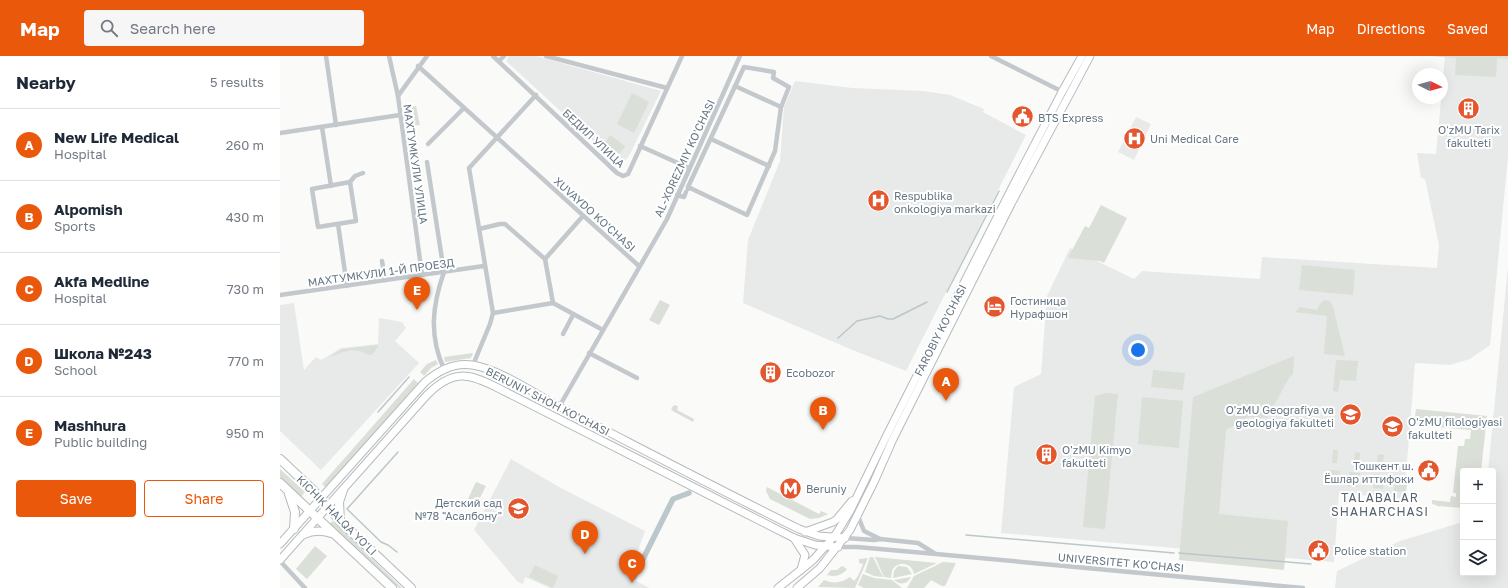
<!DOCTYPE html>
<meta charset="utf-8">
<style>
:root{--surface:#fff;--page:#f6f6f7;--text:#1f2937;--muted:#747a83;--line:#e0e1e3;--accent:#ea580c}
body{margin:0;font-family:"Golos Text",sans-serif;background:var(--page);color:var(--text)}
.controls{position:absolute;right:12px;bottom:12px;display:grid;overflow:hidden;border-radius:4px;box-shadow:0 4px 16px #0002}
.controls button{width:36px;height:36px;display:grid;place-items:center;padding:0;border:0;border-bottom:1px solid var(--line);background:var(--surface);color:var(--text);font:20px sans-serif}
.compass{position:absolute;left:1132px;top:12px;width:36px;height:36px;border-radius:50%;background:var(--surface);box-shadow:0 4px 16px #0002;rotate:95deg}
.you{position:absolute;left:858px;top:294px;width:14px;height:14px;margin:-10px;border:3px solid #fff;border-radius:50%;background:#1a73e8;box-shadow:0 0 0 6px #1a73e833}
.badge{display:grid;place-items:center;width:26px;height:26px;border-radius:50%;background:var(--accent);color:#fff;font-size:13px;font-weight:700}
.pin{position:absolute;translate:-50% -33px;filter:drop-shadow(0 1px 2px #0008)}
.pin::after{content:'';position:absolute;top:21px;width:14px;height:12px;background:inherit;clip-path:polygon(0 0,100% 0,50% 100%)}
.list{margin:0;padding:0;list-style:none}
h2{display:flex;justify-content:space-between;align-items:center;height:52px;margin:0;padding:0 16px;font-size:17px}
h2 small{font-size:13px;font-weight:400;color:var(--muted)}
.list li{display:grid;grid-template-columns:26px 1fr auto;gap:12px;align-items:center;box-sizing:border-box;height:72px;padding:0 16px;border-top:1px solid var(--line)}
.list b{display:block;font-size:15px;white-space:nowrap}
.list p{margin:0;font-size:13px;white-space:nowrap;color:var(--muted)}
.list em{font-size:13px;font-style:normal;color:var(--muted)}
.actions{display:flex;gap:8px;padding:12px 16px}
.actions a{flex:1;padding:9px 0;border:1px solid var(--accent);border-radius:4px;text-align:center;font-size:14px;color:var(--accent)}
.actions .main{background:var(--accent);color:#fff}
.icon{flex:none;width:22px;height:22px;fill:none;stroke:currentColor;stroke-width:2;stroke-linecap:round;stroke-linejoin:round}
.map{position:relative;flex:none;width:1228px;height:532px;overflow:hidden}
header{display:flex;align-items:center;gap:24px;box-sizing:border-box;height:56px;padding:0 20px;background:var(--accent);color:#fff}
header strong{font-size:19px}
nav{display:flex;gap:22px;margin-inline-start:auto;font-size:14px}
.search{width:280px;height:36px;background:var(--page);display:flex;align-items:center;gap:10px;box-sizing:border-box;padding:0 14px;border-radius:4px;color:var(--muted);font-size:15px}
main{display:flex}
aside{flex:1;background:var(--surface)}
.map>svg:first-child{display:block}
.built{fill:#e8e9e9}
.green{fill:#dadfd7}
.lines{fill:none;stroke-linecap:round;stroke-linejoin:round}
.stream{stroke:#bbc7cb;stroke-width:1.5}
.canal{stroke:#bbc7cb;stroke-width:5.5}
.primary-casing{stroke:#b5babe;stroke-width:9}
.trunk-casing{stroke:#b4b9bd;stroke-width:10}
.minor{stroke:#c3c8cc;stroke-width:4.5}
.primary{stroke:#fff;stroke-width:7}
.trunk{stroke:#fff;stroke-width:8}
.labels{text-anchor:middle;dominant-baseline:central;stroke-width:4;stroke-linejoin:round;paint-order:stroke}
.poi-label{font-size:11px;fill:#657683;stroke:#fff;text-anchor:start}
.street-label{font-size:11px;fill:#657683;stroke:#fff}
.neighbourhood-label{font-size:12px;letter-spacing:1px;fill:#57646e;stroke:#fff}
</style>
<header>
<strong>Map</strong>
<div class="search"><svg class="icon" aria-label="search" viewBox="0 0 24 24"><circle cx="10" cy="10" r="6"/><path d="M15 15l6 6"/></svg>Search here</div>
<nav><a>Map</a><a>Directions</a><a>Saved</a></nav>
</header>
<main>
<aside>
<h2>Nearby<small>5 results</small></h2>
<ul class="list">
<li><span class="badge">A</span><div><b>New Life Medical</b><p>Hospital</p></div><em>260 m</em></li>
<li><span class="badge">B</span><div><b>Alpomish</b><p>Sports</p></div><em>430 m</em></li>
<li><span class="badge">C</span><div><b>Akfa Medline</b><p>Hospital</p></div><em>730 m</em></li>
<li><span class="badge">D</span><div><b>Школа №243</b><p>School</p></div><em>770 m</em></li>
<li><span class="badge">E</span><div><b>Mashhura</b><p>Public building</p></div><em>950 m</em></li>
</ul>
<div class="actions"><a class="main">Save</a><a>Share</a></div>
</aside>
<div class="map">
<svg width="1228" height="532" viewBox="0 0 1228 532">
<rect width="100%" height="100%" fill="#fafaf8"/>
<!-- built -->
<g class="built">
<polygon points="229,0 256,0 381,35 350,98 341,111 226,5"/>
<polygon points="1165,0 1228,0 1228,100 1210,289 1190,303 1170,309 1135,307 1124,443 1059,437 1054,506 721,477 734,331 761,318 767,240 790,192 854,223 862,215 980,223 982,201 1157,212 1159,189 1145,123 1141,122 1137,97 1156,98"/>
<polygon points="515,25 572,32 643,35 670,39 704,53 703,56 746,79 626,315 570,293 463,247 468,184 500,105 504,51"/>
<polygon points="856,61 871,68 854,104 838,96"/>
<polygon points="1228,211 1228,532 1055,532 1057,515 1120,485 1183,466 1183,517 1213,517 1213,415 1208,415"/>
<polygon points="14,247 24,314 36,301 41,304 61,292 98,288 99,262 122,266 126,272 115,285 139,307 41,414 0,375 0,249"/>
<polygon points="231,403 279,431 365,475 349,521 369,532 270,532 245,521 243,528 238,526 194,474"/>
</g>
<!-- green -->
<g class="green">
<polygon points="1151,0 1228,0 1228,3 1217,2 1216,21 1175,19 1176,2"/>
<polygon points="352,37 369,46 354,77 337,68"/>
<polygon points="136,50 140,69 127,70 124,52"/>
<polygon points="330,79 345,90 339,98 325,87"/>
<polygon points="821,149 847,162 824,207 820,205 788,202 805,170 809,172"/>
<polygon points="1022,209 1075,214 1073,239 1019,234"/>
<polygon points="380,244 390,249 379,269 369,264"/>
<polygon points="1044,244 1050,245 1053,251 1065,300 1044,298 1047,260 1015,256 1020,251 1037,254 1040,248"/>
<polygon points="99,289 93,298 89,299 80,295 70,294 49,301 62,293"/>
<polygon points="193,297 191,302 165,306 164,301"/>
<polygon points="1014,300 1013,318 1009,322 987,362 968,361 946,374 939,458 1008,465 1004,514 899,504 913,341"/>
<polygon points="156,304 158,308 151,312 144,320 140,316 147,308"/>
<polygon points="1056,304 1078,305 1076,325 1060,324 1058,336 1053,335"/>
<polygon points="873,314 905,317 903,334 871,331"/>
<polygon points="134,323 138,327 46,432 42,428"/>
<polygon points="826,337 838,338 825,473 803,471 815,340"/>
<polygon points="862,341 903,345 899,392 858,388"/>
<polygon points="396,349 398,351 397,354 414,363 413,366 391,354 393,350"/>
<polygon points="1136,353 1207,360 1201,415 1183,415 1183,452 1157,450 1156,449 1152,448 1152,444 1170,446 1171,440 1176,441 1176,437 1173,437 1178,390 1184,390 1185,383 1190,383 1191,374 1134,369"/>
<polygon points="1053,394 1058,394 1057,407 1052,407"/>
<polygon points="1075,396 1080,397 1079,410 1074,409"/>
<polygon points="1098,398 1104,399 1102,412 1096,412"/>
<polygon points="0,413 25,436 20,442 0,423"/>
<polygon points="1050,414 1060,415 1059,429 1049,428"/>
<polygon points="1069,416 1080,417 1078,431 1068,430"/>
<polygon points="1094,418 1104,419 1103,433 1093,432"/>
<polygon points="1115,420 1128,421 1126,436 1114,435"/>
<polygon points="196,426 206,430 196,450 187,445"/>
<polygon points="487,431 539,458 541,455 548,458 539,462 530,463 490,443 486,435"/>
<polygon points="53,465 122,532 119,532 49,468"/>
<polygon points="35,490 47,500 27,523 16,513"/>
<polygon points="590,501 593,501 603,521 594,520 585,516"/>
<path d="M595,501l62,6 -23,11c-2,-12 -17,-14 -22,-3l-1,7 -7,-1z"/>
<path d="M588,502l-13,30 -37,-1 6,-7c9,4 18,3 26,-3l4,4 4,-5 5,-12 -4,-1v-4z"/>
<polygon points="663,506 676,507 665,530 662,530 651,524 644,532 627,532 634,520"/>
<polygon points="255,509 278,520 273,532 249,521"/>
<path d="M562,510l5,3c-6,7 -12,8 -20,6l4,-5h6z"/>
<polygon points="618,510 627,511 632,518 613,522 614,515"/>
<polygon points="583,518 594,522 612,524 622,532 584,532 578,529"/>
<path d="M631,521c-4,7 -10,9 -17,3z"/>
</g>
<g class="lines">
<!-- stream -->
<g class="stream">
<polyline points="667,236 719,135"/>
<polyline points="558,282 577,265 600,260 608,263 613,263 647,246"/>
<polyline points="98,356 129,321"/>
<polyline points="686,479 894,497"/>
<polyline points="117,496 108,489 101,486 67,453 118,396"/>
<polyline points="899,497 1031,508"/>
</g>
<!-- canal -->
<polyline class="canal" points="354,521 393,443 409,437"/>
<defs>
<g id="primary">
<polyline points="525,476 553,466 557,463 572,445"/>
<path d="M23,479c10,-5 20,-5 30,-1"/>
<polyline points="514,482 525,499 521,514"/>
<path d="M0,488l145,-162c13,-11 29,-20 47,-17 28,4 66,31 92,44 78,40 156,81 235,120l20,7 26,2"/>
<path d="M0,504l147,-165c26,-26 41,-22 71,-7l296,150 21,7 23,2"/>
<polyline points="498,532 527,509 534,503 556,478 570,455 607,379 734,128 782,36 802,0"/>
<polyline points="517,532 540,512 570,474 594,426 613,383 732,146 810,0"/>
</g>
<g id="trunk">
<polyline points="0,403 33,434 61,466 131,532"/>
<polyline points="0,427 112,532"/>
<polyline points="9,438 15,456 14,473"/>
<polyline points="60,465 59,446 63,434"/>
</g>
</defs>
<!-- primary casing -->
<use href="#primary" class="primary-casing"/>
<!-- trunk casing -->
<use href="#trunk" class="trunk-casing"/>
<!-- minor -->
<g class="minor">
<polyline points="46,0 56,69"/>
<polyline points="109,0 118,40 142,219"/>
<polyline points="213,0 337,117 343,120 348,118 402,0"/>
<polyline points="266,0 387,32"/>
<polyline points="711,0 783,36"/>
<polyline points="219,5 224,0"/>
<polyline points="138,10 359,210"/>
<polyline points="455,30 501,51"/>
<polyline points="118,40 147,0"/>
<polyline points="42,71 51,130"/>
<polyline points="0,77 120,59"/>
<polyline points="431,83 489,110"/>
<polyline points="148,88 184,52"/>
<polyline points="360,90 409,112"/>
<path d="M147,106l17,110c-12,34 -15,64 0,97"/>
<polygon points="70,126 76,165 38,171 32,133"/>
<polyline points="70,126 75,120 83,117"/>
<polyline points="408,133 408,131 467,159 495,95 501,51 509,31 493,22 494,16 464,11 408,131"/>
<polyline points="397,139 404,141 406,136"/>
<polyline points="58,168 67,230"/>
<polyline points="199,173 220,168 225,168 265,203 273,247"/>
<polyline points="265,203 303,160"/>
<polyline points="102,205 105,224"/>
<polyline points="0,239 204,210"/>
<polyline points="213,257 273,247 323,274"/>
<polyline points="283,278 293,259"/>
<polyline points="309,297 357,322"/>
<polyline points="193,309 210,268 213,257 189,112 256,39"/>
<polyline points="279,351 387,163 460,0"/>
<polyline points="578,460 584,475 600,483"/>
<polyline points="565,482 594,484 600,483 638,487 654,497"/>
<polyline points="558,491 577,491 656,498 1023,532"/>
<polyline points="0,505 25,532"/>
</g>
<!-- primary -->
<use href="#primary" class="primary"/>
<!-- trunk -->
<use href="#trunk" class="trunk"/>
</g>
<!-- icons -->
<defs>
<symbol id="building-disc" viewBox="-11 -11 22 22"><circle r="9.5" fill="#e4572e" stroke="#fff"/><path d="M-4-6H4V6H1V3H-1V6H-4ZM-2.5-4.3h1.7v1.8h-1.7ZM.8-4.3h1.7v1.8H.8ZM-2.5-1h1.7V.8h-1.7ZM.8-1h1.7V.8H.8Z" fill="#fff"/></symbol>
<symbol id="civic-disc" viewBox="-11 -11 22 22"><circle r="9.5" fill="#e4572e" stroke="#fff"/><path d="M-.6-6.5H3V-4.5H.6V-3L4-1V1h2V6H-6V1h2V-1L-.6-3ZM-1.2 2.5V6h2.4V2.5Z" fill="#fff"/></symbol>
<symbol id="hospital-disc" viewBox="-11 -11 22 22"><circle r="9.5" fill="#e4572e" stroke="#fff"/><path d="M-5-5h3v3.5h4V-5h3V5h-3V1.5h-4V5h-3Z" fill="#fff"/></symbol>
<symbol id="hotel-disc" viewBox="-11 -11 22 22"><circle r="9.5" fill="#e4572e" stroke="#fff"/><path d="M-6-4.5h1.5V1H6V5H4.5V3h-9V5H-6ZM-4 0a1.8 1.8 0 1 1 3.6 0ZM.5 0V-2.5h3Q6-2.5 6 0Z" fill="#fff"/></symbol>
<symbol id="university-disc" viewBox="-11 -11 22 22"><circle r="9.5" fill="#e4572e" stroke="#fff"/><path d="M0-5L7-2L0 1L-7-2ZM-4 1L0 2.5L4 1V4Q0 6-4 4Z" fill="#fff"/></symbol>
<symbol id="metro-disc" viewBox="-11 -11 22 22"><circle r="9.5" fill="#e4572e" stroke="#fff"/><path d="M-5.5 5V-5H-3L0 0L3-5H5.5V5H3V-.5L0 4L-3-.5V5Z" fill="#fff"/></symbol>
<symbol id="school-disc" viewBox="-11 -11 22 22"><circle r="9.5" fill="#e4572e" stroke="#fff"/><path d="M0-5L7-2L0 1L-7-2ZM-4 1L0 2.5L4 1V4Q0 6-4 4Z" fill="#fff"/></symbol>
</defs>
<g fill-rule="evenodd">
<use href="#building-disc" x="1176" y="40" width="25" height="25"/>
<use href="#civic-disc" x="730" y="48" width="25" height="25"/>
<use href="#hospital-disc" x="842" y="70" width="25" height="25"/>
<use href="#hospital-disc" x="586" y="132" width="25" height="25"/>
<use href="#hotel-disc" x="702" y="238" width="25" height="25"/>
<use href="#building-disc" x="478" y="304" width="25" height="25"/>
<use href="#university-disc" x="1058" y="346" width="25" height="25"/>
<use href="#university-disc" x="1100" y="358" width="25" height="25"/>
<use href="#building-disc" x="754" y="386" width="25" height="25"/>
<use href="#civic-disc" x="1136" y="402" width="25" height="25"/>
<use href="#metro-disc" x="498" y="420" width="25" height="25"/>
<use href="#school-disc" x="226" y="440" width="25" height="25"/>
<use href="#civic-disc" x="1026" y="482" width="25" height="25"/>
</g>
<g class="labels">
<!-- poi labels -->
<g class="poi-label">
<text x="758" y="61">BTS Express</text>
<text x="1189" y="73" text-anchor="middle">OʻzMU Tarix<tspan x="1189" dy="13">fakulteti</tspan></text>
<text x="870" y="82">Uni Medical Care</text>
<text x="614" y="139">Respublika<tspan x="614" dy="13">onkologiya markazi</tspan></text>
<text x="730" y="244">Гостиница<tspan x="730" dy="13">Нурафшон</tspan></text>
<text x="506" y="316">Ecobozor</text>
<text x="1054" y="353" text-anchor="end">O'zMU Geografiya va<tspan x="1054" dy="13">geologiya fakulteti</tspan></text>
<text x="1128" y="365">O'zMU filologiyasi<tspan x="1128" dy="13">fakulteti</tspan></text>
<text x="782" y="393">O'zMU Kimyo<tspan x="782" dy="13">fakulteti</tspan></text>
<text x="1134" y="409" text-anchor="end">Тошкент ш.<tspan x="1134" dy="13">Ёшлар иттифоки</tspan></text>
<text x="526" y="432">Beruniy</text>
<text x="222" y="446" text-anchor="end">Детский сад<tspan x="222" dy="13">№78 "Асалбону"</tspan></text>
<text x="1054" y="494">Police station</text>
</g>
<!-- street labels -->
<g class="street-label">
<text transform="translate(314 82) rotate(43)">БЕДИЛ УЛИЦА</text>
<text transform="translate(404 102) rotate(-65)">AL-XOREZMIY KO'CHASI</text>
<text transform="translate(136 108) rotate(82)">МАХТУМКУЛИ УЛИЦА</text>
<text transform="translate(315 158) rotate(42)">XUVAYDO KO'CHASI</text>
<text transform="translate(101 216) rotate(-8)">МАХТУМКУЛИ 1-Й ПРОЕЗД</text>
<text transform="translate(660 274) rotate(-63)">FAROBIY KO'CHASI</text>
<text transform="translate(268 345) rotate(27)">BERUNIY SHOH KO'CHASI</text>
<text transform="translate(57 459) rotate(45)">KICHIK HALQA YO'LI</text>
<text transform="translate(841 506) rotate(5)">UNIVERSITET KO'CHASI</text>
</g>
<!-- neighbourhood labels -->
<g class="neighbourhood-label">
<text x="1100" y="441">TALABALAR<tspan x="1100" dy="14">SHAHARCHASI</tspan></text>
</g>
</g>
</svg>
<div class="controls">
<button>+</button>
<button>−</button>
<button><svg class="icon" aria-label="layers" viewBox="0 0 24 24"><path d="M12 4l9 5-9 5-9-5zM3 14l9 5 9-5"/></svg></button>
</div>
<svg class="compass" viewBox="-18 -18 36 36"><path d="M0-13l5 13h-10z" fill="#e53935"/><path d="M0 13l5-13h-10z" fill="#747a83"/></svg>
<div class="you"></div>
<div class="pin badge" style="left:666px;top:345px">A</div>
<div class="pin badge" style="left:543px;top:374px">B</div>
<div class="pin badge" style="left:352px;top:527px">C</div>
<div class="pin badge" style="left:305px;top:498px">D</div>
<div class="pin badge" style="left:137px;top:254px">E</div>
</div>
</main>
